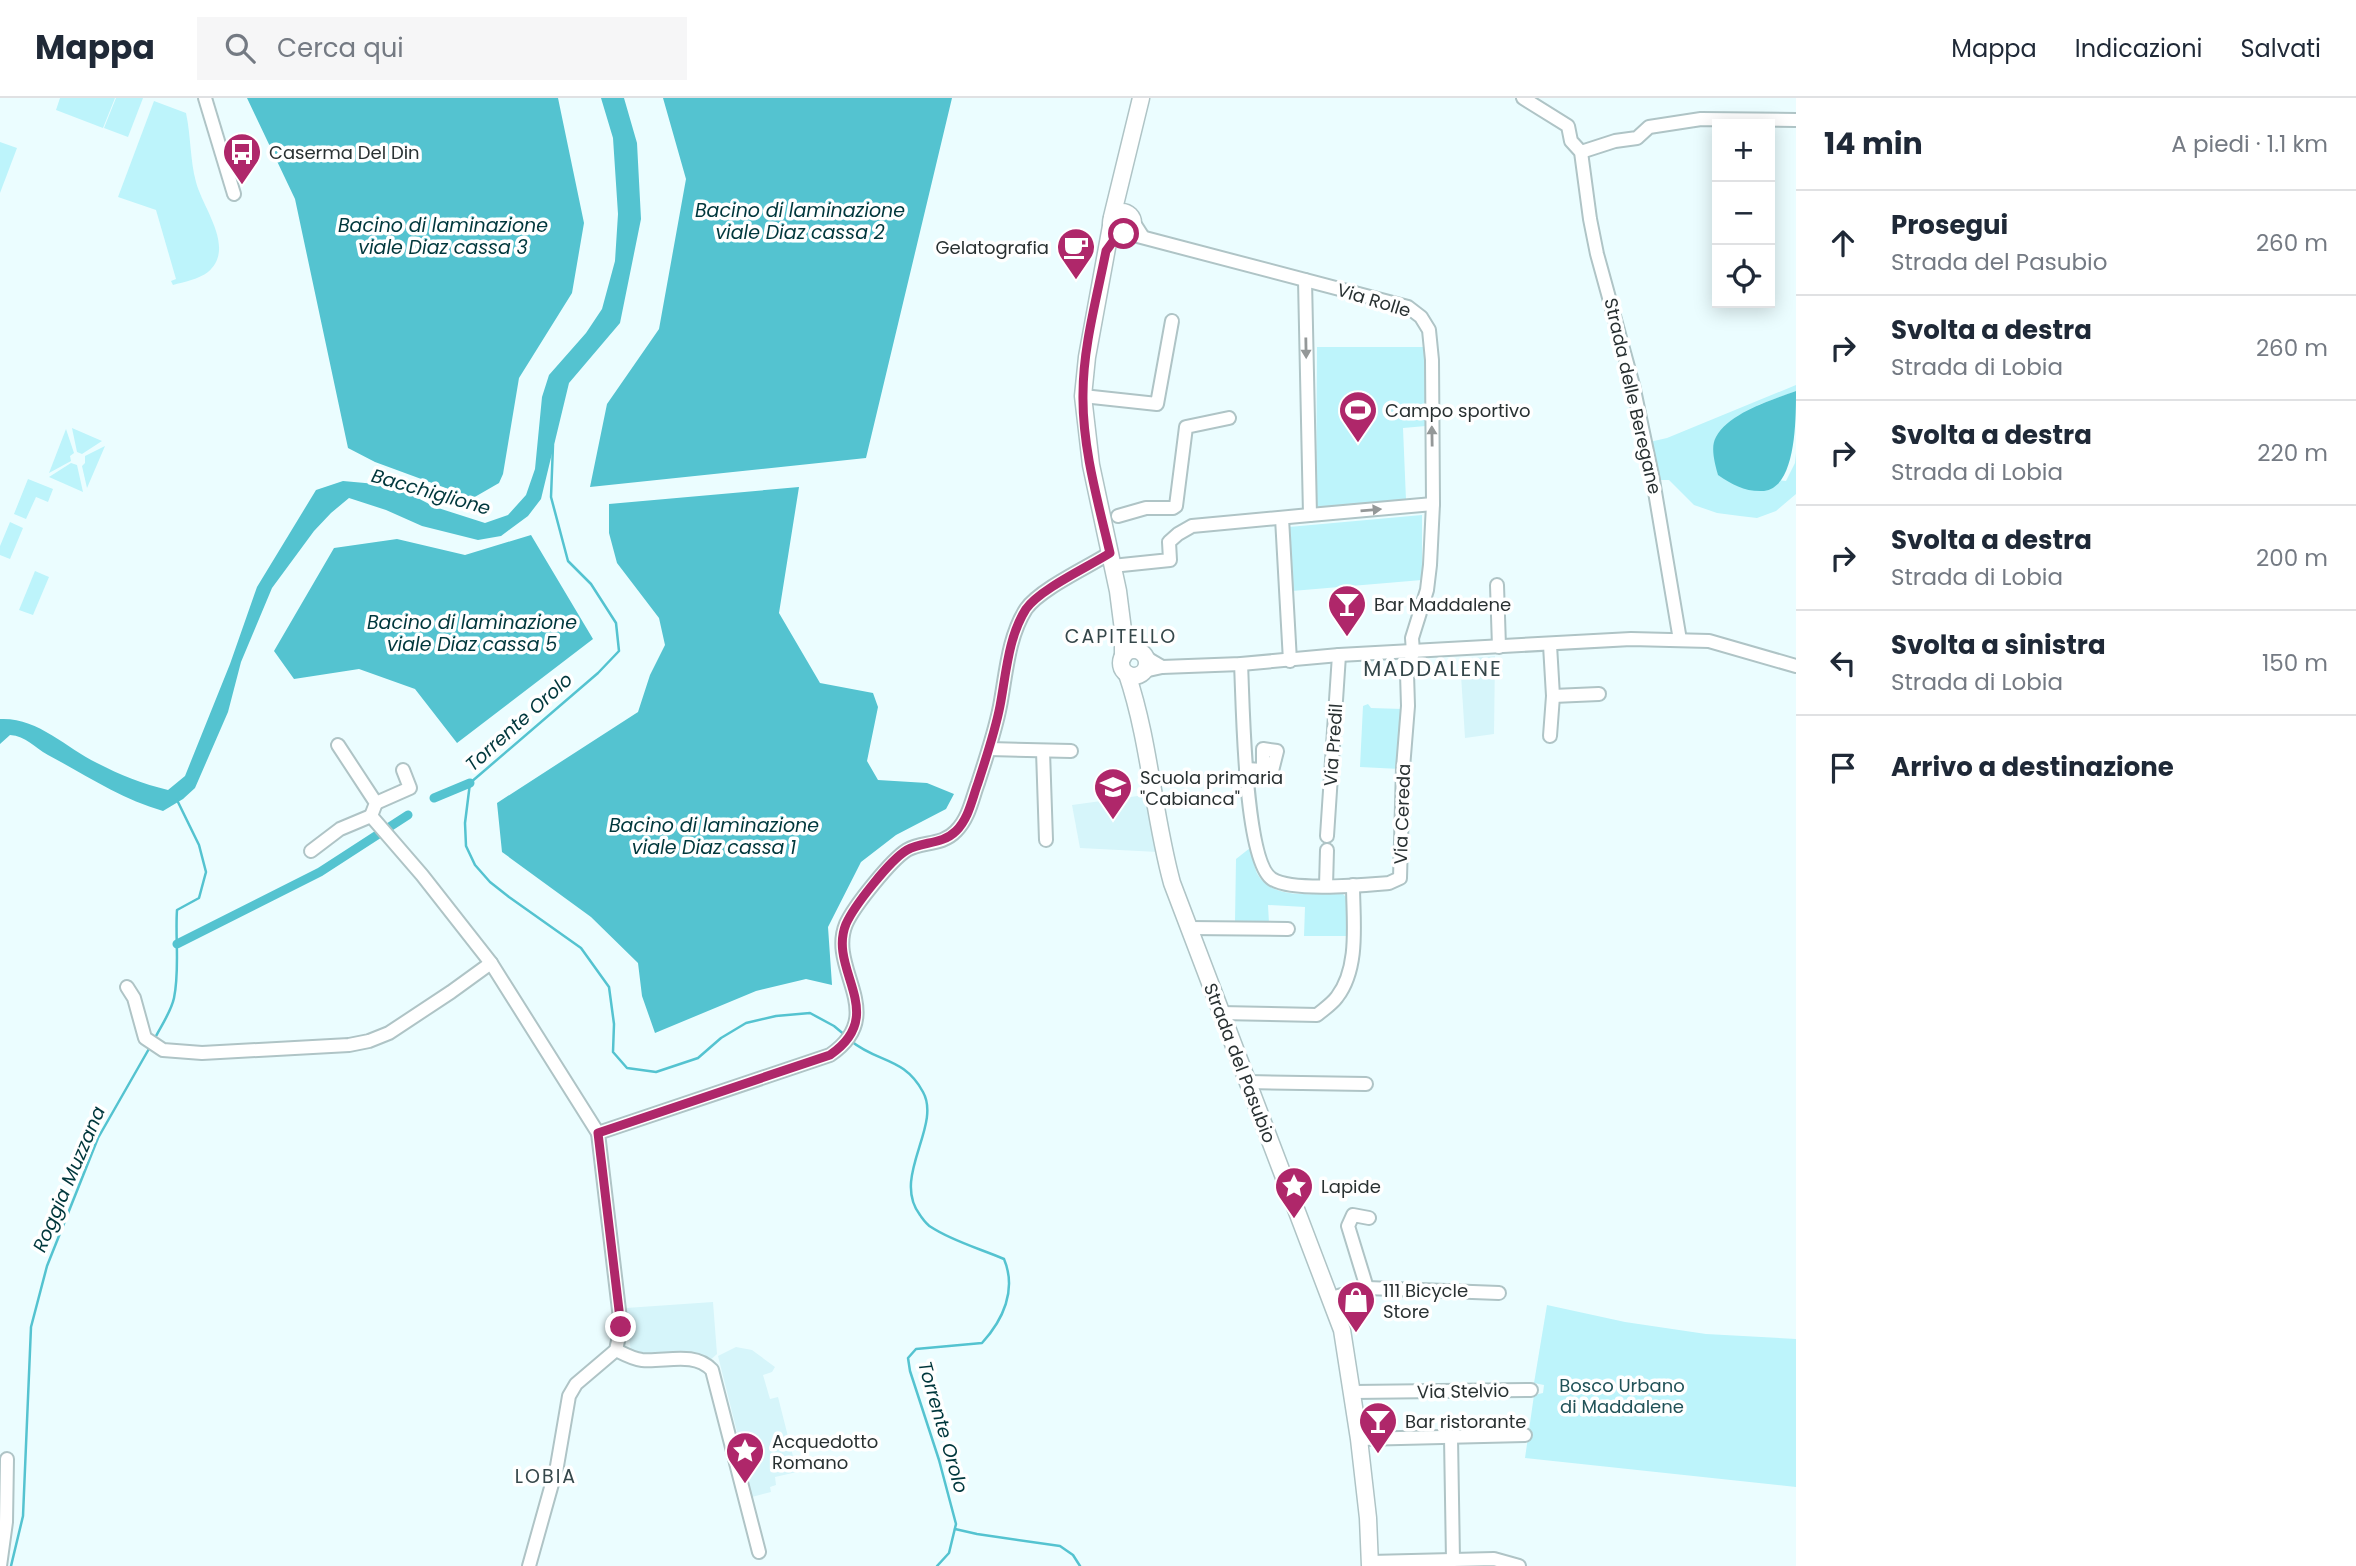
<!DOCTYPE html>
<html lang="it">
<meta charset="utf-8">
<style>
:root{--surface:#fff;--page:#f6f6f7;--text:#1f2937;--muted:#747a83;--line:#e0e1e3}
body{margin:0;font-family:Poppins,sans-serif;background:var(--page);color:var(--text)}
.controls{position:absolute;right:21px;top:21px;display:grid;overflow:hidden;border-radius:0px;box-shadow:0 4px 18px #0003}
.controls button{width:63px;height:63px;display:grid;place-items:center;padding:0;border:0;border-bottom:2px solid var(--line);background:var(--surface);color:var(--text);font:35px sans-serif}
.stop{position:absolute;width:21px;height:21px;margin:-16px;border:5px solid #af276a;border-radius:50%;background:#fff}
.stop.end{background:#af276a;border-color:#fff;box-shadow:0 2px 7px #0008}
.list{margin:0;padding:0;list-style:none}
h2{display:flex;justify-content:space-between;align-items:center;height:91px;margin:0;padding:0 28px;font-size:30px}
h2 small{font-size:23px;font-weight:400;color:var(--muted)}
.list li{display:grid;grid-template-columns:46px 1fr auto;gap:21px;align-items:center;box-sizing:border-box;height:105px;padding:0 28px;border-top:2px solid var(--line)}
.list b{display:block;font-size:26px;white-space:nowrap}
.list p{margin:0;font-size:23px;white-space:nowrap;color:var(--muted)}
.list em{font-size:23px;font-style:normal;color:var(--muted)}
.icon{flex:none;width:38px;height:38px;fill:none;stroke:currentColor;stroke-width:2;stroke-linecap:round;stroke-linejoin:round}
.map{position:relative;flex:none;width:1796px;height:1468px;overflow:hidden}
header{display:flex;align-items:center;gap:42px;box-sizing:border-box;height:98px;padding:0 35px;background:var(--surface);border-bottom:2px solid var(--line)}
header strong{font-size:33px}
nav{display:flex;gap:38px;margin-inline-start:auto;font-size:24px}
.search{width:490px;height:63px;background:var(--page);display:flex;align-items:center;gap:18px;box-sizing:border-box;padding:0 24px;border-radius:0px;color:var(--muted);font-size:26px}
main{display:flex}
aside{flex:1;background:var(--surface)}
.map>svg:first-child{display:block}
.built{fill:#d6f5fa}
.green{fill:#bdf4fb}
.water{fill:#54c3d0}
.lines{fill:none;stroke-linecap:round;stroke-linejoin:round}
.stream{stroke:#54c3d0;stroke-width:2.5}
.canal{stroke:#54c3d0;stroke-width:9}
.minor-casing{stroke:#afc4c6;stroke-width:16}
.major-casing{stroke:#afc4c6;stroke-width:19}
.minor{stroke:#fff;stroke-width:12}
.major{stroke:#fff;stroke-width:16}
.oneway{fill:#949898}
.route{stroke:#af276a;stroke-width:9}
.labels{text-anchor:middle;dominant-baseline:central;stroke-width:7;stroke-linejoin:round;paint-order:stroke}
.poi-label{font-size:18px;fill:#293132;stroke:#fff;text-anchor:start}
.street-label{font-size:18px;fill:#293132;stroke:#fff}
.park-label{font-size:18px;fill:#215258;stroke:#fff}
.water-label{font-size:19px;font-style:italic;fill:#00373c;stroke:#fff}
.neighbourhood-label{font-size:19px;letter-spacing:2px;fill:#35474a;stroke:#fff}
.quarter-label{font-size:21px;letter-spacing:2px;fill:#35474a;stroke:#fff}
</style>
<header>
<strong>Mappa</strong>
<div class="search"><svg class="icon" aria-label="search" viewBox="0 0 24 24"><circle cx="10" cy="10" r="6"/><path d="M15 15l6 6"/></svg>Cerca qui</div>
<nav><a>Mappa</a><a>Indicazioni</a><a>Salvati</a></nav>
</header>
<main>
<div class="map">
<svg width="1796" height="1468" viewBox="0 0 1796 1468">
<rect width="100%" height="100%" fill="#ebfdff"/>
<!-- built -->
<g class="built">
<polygon points="1495,558 1494,636 1465,640 1460,561"/>
<polygon points="1145,697 1158,754 1080,750 1072,707"/>
<polygon points="713,1204 717,1256 708,1264 650,1260 649,1255 631,1256 626,1210"/>
<polygon points="736,1249 752,1252 775,1269 772,1274 763,1277 770,1301 778,1299 797,1374 775,1379 776,1387 770,1389 771,1394 752,1399 735,1348 740,1346 718,1258"/>
</g>
<!-- green -->
<g class="green">
<polygon points="60,0 115,0 103,30 56,12"/>
<polygon points="116,0 143,0 128,39 104,30"/>
<path d="M154,3l32,12c5,23 4,47 10,69 7,27 40,66 12,90 -9,7 -24,10 -35,13l-2,-4 5,-2 -20,-69 -38,-13z"/>
<polygon points="0,44 17,50 0,95"/>
<polygon points="1317,249 1426,249 1426,328 1403,330 1406,402 1316,414"/>
<polygon points="1796,287 1796,293 1758,307 1714,348 1718,377 1786,383 1795,365 1796,355 1796,396 1776,413 1757,420 1740,418 1717,415 1694,407 1669,382 1653,382 1645,345 1667,340"/>
<polygon points="72,330 102,343 82,356 77,354"/>
<polygon points="66,331 74,355 70,358 71,363 49,375"/>
<polygon points="105,348 87,390 82,368 85,365 85,358"/>
<polygon points="71,365 77,367 83,394 49,379"/>
<polygon points="28,381 53,391 48,404 36,399 26,421 14,416"/>
<polygon points="1422,417 1422,482 1292,493 1289,429"/>
<polygon points="10,424 23,430 10,461 0,457 0,448"/>
<polygon points="35,473 49,479 33,517 19,512"/>
<polygon points="1368,606 1371,610 1403,611 1400,657 1397,657 1400,671 1360,669 1363,608"/>
<path d="M1250,750c3,8 4,20 8,27 15,26 60,18 84,18l5,5 1,38h-44l1,-29 -37,-2 1,18 -34,-1 1,-63z"/>
<polygon points="1547,1207 1625,1224 1706,1236 1796,1241 1796,1389 1525,1360 1534,1297 1543,1295 1544,1287 1534,1285"/>
</g>
<!-- water -->
<g class="water">
<polygon points="247,0 558,0 584,125 572,195 519,280 503,376 499,385 473,400 375,364 348,350 295,101"/>
<path d="M601,0h23l13,45 4,76 -21,104 -51,60 -28,116 -13,17 -27,20 -23,4 -56,-14 -36,-16 -37,-12 -18,15 -17,18 -42,57 -31,74 -13,50 -33,76 -12,11 -20,12c-42,-12 -77,-36 -115,-56 -14,-8 -22,-19 -38,-20l-10,9v-25c37,-2 65,28 97,44 23,12 46,21 71,27l17,-14 45,-112 27,-77 59,-97 27,-9 33,3 28,7 31,16 50,16 23,-8 18,-20 9,-26 7,-72 7,-22 37,-42 16,-24 13,-48 3,-47 -5,-76z"/>
<polygon points="663,0 952,0 866,360 590,389 607,306 659,231 686,81"/>
<path d="M1796,293c0,30 0,96 -32,100 -19,1 -31,-6 -46,-16 -3,-11 -8,-28 -2,-38 13,-24 56,-37 80,-46z"/>
<polygon points="799,389 779,515 820,585 873,595 878,609 867,663 878,682 927,685 954,696 946,711 896,737 861,764 828,829 832,887 806,881 756,893 655,935 642,898 638,865 591,819 502,754 497,705 638,614 650,577 665,547 659,520 617,465 609,435 609,406"/>
<polygon points="531,437 593,541 457,645 415,591 359,571 294,581 274,553 334,450 397,441 465,457"/>
</g>
<g class="lines">
<!-- stream -->
<g class="stream">
<polyline points="553,347 551,399 568,463 591,486 616,525 619,553 598,575 470,685 465,725 466,748 475,767 490,784 509,799 581,850 609,889 614,926 613,954 627,970 656,974 698,960 721,940 746,925 776,918 810,915 834,928 846,938"/>
<path d="M155,940c6,-12 16,-26 19,-40 6,-29 1,-59 3,-88l22,-12 7,-26 -7,-27 -22,-45"/>
<path d="M851,943c27,22 53,16 72,51 19,34 -32,85 -3,123 3,4 6,9 11,12 21,14 50,22 73,32 13,31 -1,61 -22,84l-66,6 -8,9 2,13 29,89 17,64 -7,29 -12,13"/>
<polyline points="955,1431 977,1436 1060,1448 1073,1457 1080,1468"/>
<polyline points="11,1468 23,1418 31,1229 47,1168 98,1040 150,949"/>
</g>
<!-- canal -->
<g class="canal">
<polyline points="434,700 470,685"/>
<polyline points="177,846 320,774 408,717"/>
</g>
<defs>
<g id="minor">
<polyline points="205,0 234,96"/>
<polyline points="1523,0 1568,28 1571,43 1581,54 1590,121 1597,156 1633,287 1653,382 1680,542"/>
<polyline points="1581,54 1615,43 1637,40 1649,29 1701,21 1796,22"/>
<polyline points="1132,122 1143,139"/>
<path d="M1126,135l282,74 13,10 8,13 3,30 1,144 -3,61 -3,25 -15,48 1,14 -6,21 1,33 -5,62 -3,110 -11,5c-25,2 -97,9 -117,-4 -28,-18 -29,-178 -31,-215"/>
<polyline points="1305,182 1310,417 1433,406"/>
<polyline points="1083,298 1157,306 1172,223"/>
<polyline points="1118,418 1146,410 1173,410 1176,408 1186,329 1229,320"/>
<polyline points="1282,420 1290,563"/>
<polyline points="1112,468 1170,462 1169,444 1178,436 1192,428 1310,417"/>
<polyline points="1497,487 1499,549"/>
<polyline points="1550,547 1553,598 1550,638"/>
<polyline points="1145,559 1162,569"/>
<polyline points="1144,573 1162,569 1241,566 1339,557 1631,541 1709,543 1796,568"/>
<polyline points="1553,598 1599,596"/>
<polyline points="338,647 376,705 371,718"/>
<polyline points="989,651 1071,653"/>
<polyline points="1043,653 1046,742"/>
<polyline points="1246,671 1263,672 1263,651 1277,653 1272,673 1263,672"/>
<polyline points="376,705 410,690 403,672"/>
<polyline points="371,718 422,777 491,865 598,1035"/>
<polyline points="1327,738 1339,557"/>
<polyline points="311,753 340,731 371,718"/>
<polyline points="1326,788 1327,752"/>
<polyline points="1188,830 1288,831"/>
<polyline points="127,889 134,900 145,940 163,952 202,955 349,947 369,943 389,935 451,894 491,865"/>
<path d="M1220,915l97,2c7,-6 15,-11 20,-18 23,-30 16,-77 16,-112"/>
<polyline points="1247,984 1366,986"/>
<polyline points="1367,1190 1348,1128 1353,1117 1369,1120"/>
<polyline points="1331,1200 1367,1190 1499,1195"/>
<path d="M616,1252c8,4 17,9 26,10 24,2 52,-9 70,10l47,182"/>
<polyline points="1353,1294 1531,1292"/>
<polyline points="1451,1339 1453,1462"/>
<polyline points="1359,1341 1525,1337"/>
<polyline points="1370,1464 1494,1461 1519,1468"/>
<polyline points="0,1468 6,1424 7,1361"/>
<path d="M529,1468l28,-100 12,-70 7,-12 40,-34 5,-23 -23,-194 232,-78c60,-41 -3,-85 16,-131 8,-18 45,-64 61,-74 15,-9 35,-4 49,-19 13,-13 16,-32 22,-48 8,-25 17,-51 22,-77 6,-31 8,-69 26,-97 14,-20 62,-42 84,-56"/>
</g>
<g id="major">
<circle cx="1122" cy="125" r="11"/>
<polyline points="1112,119 1141,0"/>
<polyline points="1111,128 1087,259 1083,298 1091,367 1118,493 1123,532 1123,559"/>
<circle cx="1134" cy="565" r="13"/>
<path d="M1127,576c23,68 26,140 45,209l170,447 17,109 9,79 2,48"/>
</g>
</defs>
<!-- minor casing -->
<use href="#minor" class="minor-casing"/>
<!-- major casing -->
<use href="#major" class="major-casing"/>
<!-- minor -->
<use href="#minor" class="minor"/>
<!-- major -->
<use href="#major" class="major"/>
</g>
<!-- one-way arrows -->
<defs><path id="oneway-solid" d="M-6-.8H1V-3.2L6.5 0L1 3.2V.8H-6Z" transform="scale(1.75)"/></defs>
<g class="oneway">
<use href="#oneway-solid" transform="translate(1306 250) rotate(89)"/>
<use href="#oneway-solid" transform="translate(1432 338) rotate(-91)"/>
<use href="#oneway-solid" transform="translate(1371 412) rotate(-5)"/>
</g>
<g class="lines">
<!-- route -->
<path class="route" d="M621,1229l-23,-194 232,-78c60,-41 -3,-85 16,-131 8,-18 44,-64 61,-74 15,-9 35,-5 49,-19 13,-13 16,-32 22,-48 8,-25 17,-51 22,-77 6,-31 8,-69 26,-97 14,-20 62,-42 84,-56 -12,-51 -28,-106 -27,-159 0,-47 14,-97 23,-143l8,-11 10,-6"/>
</g>
<!-- icons -->
<defs>
<symbol id="bus-pin" viewBox="-11 -11 22 30"><path d="M0 17L-7.5 6A9.5 9.5 0 1 1 7.5 6Z" fill="#af276a" stroke="#fff"/><path d="M-5-6H5V4H4V6H2V4H-2V6H-4V4H-5ZM-3.5-4V0h7V-4ZM-3.5 1.2v1.5H-2V1.2ZM2 1.2v1.5H3.5V1.2Z" fill="#fff"/></symbol>
<symbol id="cafe-pin" viewBox="-11 -11 22 30"><path d="M0 17L-7.5 6A9.5 9.5 0 1 1 7.5 6Z" fill="#af276a" stroke="#fff"/><path d="M-5.5-4.5H6V0H3Q3 3.5 0 3.5H-2.5Q-5.5 3.5-5.5 0ZM3-3.2v2h1.7v-2ZM-6 4.5H4V6H-6Z" fill="#fff"/></symbol>
<symbol id="stadium-pin" viewBox="-11 -11 22 30"><path d="M0 17L-7.5 6A9.5 9.5 0 1 1 7.5 6Z" fill="#af276a" stroke="#fff"/><path d="M0-5a6.5 5 0 1 0 0 10a6.5 5 0 1 0 0-10ZM-3.5-1.8h7v3.6h-7Z" fill="#fff"/></symbol>
<symbol id="bar-pin" viewBox="-11 -11 22 30"><path d="M0 17L-7.5 6A9.5 9.5 0 1 1 7.5 6Z" fill="#af276a" stroke="#fff"/><path d="M-6-5H6L.8 .8V4.5H3.5V6h-7V4.5H-.8V.8Z" fill="#fff"/></symbol>
<symbol id="school-pin" viewBox="-11 -11 22 30"><path d="M0 17L-7.5 6A9.5 9.5 0 1 1 7.5 6Z" fill="#af276a" stroke="#fff"/><path d="M0-5L7-2L0 1L-7-2ZM-4 1L0 2.5L4 1V4Q0 6-4 4Z" fill="#fff"/></symbol>
<symbol id="sight-pin" viewBox="-11 -11 22 30"><path d="M0 17L-7.5 6A9.5 9.5 0 1 1 7.5 6Z" fill="#af276a" stroke="#fff"/><path d="M0-6L1.8-2.2L6-1.7L2.9 1.2L3.7 5.4L0 3.3L-3.7 5.4L-2.9 1.2L-6-1.7L-1.8-2.2Z" fill="#fff"/></symbol>
<symbol id="shop-pin" viewBox="-11 -11 22 30"><path d="M0 17L-7.5 6A9.5 9.5 0 1 1 7.5 6Z" fill="#af276a" stroke="#fff"/><path d="M-5-2.5h2.3a2.7 3.5 0 0 1 5.4 0H5L5.5 6h-11ZM-1.5-2.5h3a1.5 2.3 0 0 0-3 0Z" fill="#fff"/></symbol>
</defs>
<g fill-rule="evenodd">
<use href="#bus-pin" x="220" y="32" width="44" height="60"/>
<use href="#cafe-pin" x="1054" y="127" width="44" height="60"/>
<use href="#stadium-pin" x="1336" y="290" width="44" height="60"/>
<use href="#bar-pin" x="1325" y="484" width="44" height="60"/>
<use href="#school-pin" x="1091" y="667" width="44" height="60"/>
<use href="#sight-pin" x="1272" y="1066" width="44" height="60"/>
<use href="#shop-pin" x="1334" y="1180" width="44" height="60"/>
<use href="#bar-pin" x="1356" y="1301" width="44" height="60"/>
<use href="#sight-pin" x="723" y="1331" width="44" height="60"/>
</g>
<g class="labels">
<!-- poi labels -->
<g class="poi-label">
<text x="269" y="54">Caserma Del Din</text>
<text x="1049" y="149" text-anchor="end">Gelatografia</text>
<text x="1385" y="312">Campo sportivo</text>
<text x="1374" y="506">Bar Maddalene</text>
<text x="1140" y="679">Scuola primaria<tspan x="1140" dy="21">"Cabianca"</tspan></text>
<text x="1321" y="1088">Lapide</text>
<text x="1383" y="1192">111 Bicycle<tspan x="1383" dy="21">Store</tspan></text>
<text x="1405" y="1323">Bar ristorante</text>
<text x="772" y="1343">Acquedotto<tspan x="772" dy="21">Romano</tspan></text>
</g>
<!-- street labels -->
<g class="street-label">
<text transform="translate(1374 202) rotate(17)">Via Rolle</text>
<text transform="translate(1633 298) rotate(77)">Strada delle Beregane</text>
<text transform="translate(1333 647) rotate(-86)">Via Predil</text>
<text transform="translate(1402 716) rotate(-88)">Via Cereda</text>
<text transform="translate(1240 965) rotate(69)">Strada del Pasubio</text>
<text transform="translate(1463 1293) rotate(-1)">Via Stelvio</text>
</g>
<!-- park labels -->
<g class="park-label">
<text x="1622" y="1287">Bosco Urbano<tspan x="1622" dy="21">di Maddalene</tspan></text>
</g>
<!-- water labels -->
<g class="water-label">
<text x="800" y="112">Bacino di laminazione<tspan x="800" dy="22">viale Diaz cassa 2</tspan></text>
<text x="443" y="127">Bacino di laminazione<tspan x="443" dy="22">viale Diaz cassa 3</tspan></text>
<text transform="translate(431 394) rotate(16)">Bacchiglione</text>
<text x="472" y="524">Bacino di laminazione<tspan x="472" dy="22">viale Diaz cassa 5</tspan></text>
<text transform="translate(519 624) rotate(-42)">Torrente Orolo</text>
<text x="714" y="727">Bacino di laminazione<tspan x="714" dy="22">viale Diaz cassa 1</tspan></text>
<text transform="translate(69 1081) rotate(-67)">Roggia Muzzana</text>
<text transform="translate(943 1329) rotate(74)">Torrente Orolo</text>
</g>
<!-- neighbourhood labels -->
<g class="neighbourhood-label">
<text x="1121" y="538">CAPITELLO</text>
<text x="546" y="1378">LOBIA</text>
</g>
<!-- quarter labels -->
<g class="quarter-label">
<text x="1433" y="570">MADDALENE</text>
</g>
</g>
</svg>
<div class="controls">
<button>+</button>
<button>−</button>
<button><svg class="icon" aria-label="locate" viewBox="0 0 24 24"><circle cx="12" cy="12" r="6"/><path d="M12 2v4M12 18v4M2 12h4M18 12h4"/></svg></button>
</div>
<div class="stop" style="left:1124px;top:136px"></div>
<div class="stop end" style="left:621px;top:1229px"></div>
</div>
<aside>
<h2>14 min<small>A piedi · 1.1 km</small></h2>
<ul class="list">
<li><svg class="icon" aria-label="ahead" viewBox="0 0 24 24"><path d="M12 20V5M6 11l6-6 6 6"/></svg><div><b>Prosegui</b><p>Strada del Pasubio</p></div><em>260 m</em></li>
<li><svg class="icon" aria-label="right" viewBox="0 0 24 24"><path d="M7 20v-9h11M14 6l5 5-5 5"/></svg><div><b>Svolta a destra</b><p>Strada di Lobia</p></div><em>260 m</em></li>
<li><svg class="icon" aria-label="right" viewBox="0 0 24 24"><path d="M7 20v-9h11M14 6l5 5-5 5"/></svg><div><b>Svolta a destra</b><p>Strada di Lobia</p></div><em>220 m</em></li>
<li><svg class="icon" aria-label="right" viewBox="0 0 24 24"><path d="M7 20v-9h11M14 6l5 5-5 5"/></svg><div><b>Svolta a destra</b><p>Strada di Lobia</p></div><em>200 m</em></li>
<li><svg class="icon" aria-label="left" viewBox="0 0 24 24"><path d="M17 20v-9H6M10 6l-5 5 5 5"/></svg><div><b>Svolta a sinistra</b><p>Strada di Lobia</p></div><em>150 m</em></li>
<li><svg class="icon" aria-label="arrive" viewBox="0 0 24 24"><path d="M6 21V4h12l-3 4 3 4H6"/></svg><div><b>Arrivo a destinazione</b></div></li>
</ul>
</aside>
</main>
